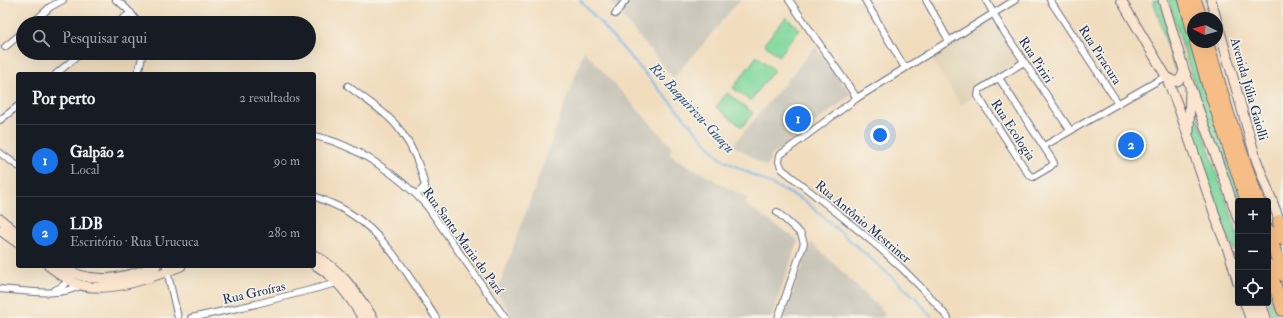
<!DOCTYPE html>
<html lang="pt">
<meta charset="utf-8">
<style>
:root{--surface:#171b24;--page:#20242c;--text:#f1f3f6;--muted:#9ea1a6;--line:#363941;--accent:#1a73e8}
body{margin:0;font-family:"IM FELL Double Pica",serif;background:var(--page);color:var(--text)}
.controls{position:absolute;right:12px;bottom:12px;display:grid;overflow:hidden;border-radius:4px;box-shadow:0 4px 16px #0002}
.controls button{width:36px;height:36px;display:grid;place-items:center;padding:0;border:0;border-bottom:1px solid var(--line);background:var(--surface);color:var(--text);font:20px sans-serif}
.compass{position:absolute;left:1187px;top:12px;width:36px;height:36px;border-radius:50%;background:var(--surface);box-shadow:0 4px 16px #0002;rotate:275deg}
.you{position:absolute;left:880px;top:135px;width:14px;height:14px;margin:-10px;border:3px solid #fff;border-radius:50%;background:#1a73e8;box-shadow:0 0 0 6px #1a73e833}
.badge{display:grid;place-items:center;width:26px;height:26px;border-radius:50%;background:var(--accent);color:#fff;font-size:13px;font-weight:700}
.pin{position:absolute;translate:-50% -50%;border:2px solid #fff;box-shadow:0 1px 4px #0006}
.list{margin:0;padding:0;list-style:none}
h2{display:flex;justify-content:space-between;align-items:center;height:52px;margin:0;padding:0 16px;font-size:17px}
h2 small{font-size:13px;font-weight:400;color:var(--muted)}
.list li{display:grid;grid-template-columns:26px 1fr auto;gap:12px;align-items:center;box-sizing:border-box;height:72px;padding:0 16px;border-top:1px solid var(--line)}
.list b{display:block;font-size:15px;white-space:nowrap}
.list p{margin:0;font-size:13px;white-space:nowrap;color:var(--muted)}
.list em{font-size:13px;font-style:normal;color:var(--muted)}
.icon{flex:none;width:22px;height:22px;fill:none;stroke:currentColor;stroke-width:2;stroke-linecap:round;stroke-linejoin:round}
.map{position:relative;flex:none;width:1283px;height:318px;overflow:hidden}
.search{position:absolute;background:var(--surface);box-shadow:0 4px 16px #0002;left:16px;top:16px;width:300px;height:44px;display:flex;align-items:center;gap:10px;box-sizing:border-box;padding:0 14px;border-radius:22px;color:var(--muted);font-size:15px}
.panel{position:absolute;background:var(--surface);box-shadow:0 4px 16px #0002;left:16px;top:72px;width:300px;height:196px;border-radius:4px}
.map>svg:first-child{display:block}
.built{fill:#dfd3b6}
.industrial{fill:#c8c4b8}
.green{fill:#80d89d;stroke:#4e847e}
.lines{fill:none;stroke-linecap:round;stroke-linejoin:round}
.stream{stroke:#72b6e8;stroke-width:2}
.street-casing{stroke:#666c80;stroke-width:8}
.secondary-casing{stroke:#666c80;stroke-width:11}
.highway-casing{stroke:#666c80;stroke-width:14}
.street{stroke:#fff;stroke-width:6}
.secondary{stroke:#fbe5cf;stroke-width:9}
.highway{stroke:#f6be86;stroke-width:12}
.labels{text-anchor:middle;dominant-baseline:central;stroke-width:3;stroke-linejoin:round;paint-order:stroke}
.street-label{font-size:13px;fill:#1b2f5e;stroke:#f7f3e8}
.water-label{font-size:14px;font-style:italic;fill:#355887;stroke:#f7f3e8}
</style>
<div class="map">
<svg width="1283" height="318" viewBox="0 0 1283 318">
<rect width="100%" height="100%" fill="#f7f3e8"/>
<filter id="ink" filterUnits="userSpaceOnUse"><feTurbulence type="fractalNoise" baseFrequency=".025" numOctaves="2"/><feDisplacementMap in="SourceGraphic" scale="8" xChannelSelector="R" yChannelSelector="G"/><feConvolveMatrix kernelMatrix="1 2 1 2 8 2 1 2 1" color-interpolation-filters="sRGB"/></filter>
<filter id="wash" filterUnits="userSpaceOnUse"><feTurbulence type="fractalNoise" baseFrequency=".012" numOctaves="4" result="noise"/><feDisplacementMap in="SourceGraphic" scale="16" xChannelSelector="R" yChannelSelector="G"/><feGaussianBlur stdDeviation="0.9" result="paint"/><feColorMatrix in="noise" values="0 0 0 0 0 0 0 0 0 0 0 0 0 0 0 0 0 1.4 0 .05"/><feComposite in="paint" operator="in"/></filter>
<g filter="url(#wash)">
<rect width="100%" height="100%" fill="#f1ddbe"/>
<!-- built -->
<polygon class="built" points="990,19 1018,60 974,89 974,96 961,106 931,58 935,54"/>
<!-- industrial -->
<g class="industrial">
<polygon points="608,0 740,0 674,78"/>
<polygon points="815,47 851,95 771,156 767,167 733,145"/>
<polygon points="584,51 672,147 669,155 748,199 746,205 798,240 771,318 514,318 497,292"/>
<polygon points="811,242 885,313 883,318 784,318"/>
</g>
<!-- green -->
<g class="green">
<polygon points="1153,0 1159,0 1178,61 1177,66 1175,70"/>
<polygon points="1168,0 1179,0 1191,42 1242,201 1238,201 1238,209 1201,104"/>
<polygon points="786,17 800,29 779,56 764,44"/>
<polygon points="757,56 774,70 750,101 733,88"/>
<polygon points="727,93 753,113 742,127 716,107"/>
<polygon points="1195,110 1238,235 1238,257 1226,233 1193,137"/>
<polygon points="1268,288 1277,318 1272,318 1268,303"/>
</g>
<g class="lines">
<!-- stream -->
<polyline class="stream" points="580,0 721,159 805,201 917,299 932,318"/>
</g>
</g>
<g filter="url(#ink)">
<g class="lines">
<defs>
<g id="street">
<path d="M116,0c10,6 16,14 22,23"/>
<polyline points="789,0 857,98"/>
<polyline points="865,0 905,68"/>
<polyline points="926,0 949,41"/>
<polyline points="986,0 1001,27 1070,130"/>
<polyline points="1050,0 1118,103"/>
<polyline points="615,14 626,0"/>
<polyline points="33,23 50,7 63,0"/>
<polyline points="117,23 131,13"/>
<polyline points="5,47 23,32"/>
<polyline points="56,74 81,53"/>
<polyline points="136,74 139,69 143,53"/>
<polyline points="999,78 1053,161 1054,163 1050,167 1033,177 1029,175 978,96 979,90 1024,62"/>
<path d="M348,86c16,13 40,27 52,44 12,16 21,37 25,56"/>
<polyline points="0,120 18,106"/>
<path d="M314,136c41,8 86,40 113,70l78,112"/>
<polyline points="1044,146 1166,76"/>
<polyline points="0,153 18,166"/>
<polyline points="417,194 425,186 427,206"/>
<path d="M314,196c11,5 23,9 34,16 40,24 63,68 88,106"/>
<polyline points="777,212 801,234 804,243 778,318"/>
<polyline points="166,266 178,318"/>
<path d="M0,289c23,2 63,9 83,-5"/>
<polyline points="55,290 61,287 72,278"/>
<polyline points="191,318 256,304 341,282"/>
<path d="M948,318c-47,-59 -108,-102 -166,-149l-3,-7 1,-7 77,-57 158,-98"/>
</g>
<g id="secondary">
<polyline points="1121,0 1166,76 1179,109 1220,230 1230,255 1238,283"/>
<polyline points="1163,0 1184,70 1225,181 1238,219"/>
<polyline points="1211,0 1216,18"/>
<polyline points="1217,21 1256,159 1282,227"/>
<path d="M1166,76c10,9 15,6 18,-6"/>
<polyline points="1189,131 1190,89"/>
<polyline points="0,219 18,234"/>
<polyline points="0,230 18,243"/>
<path d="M314,255c28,15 42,38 59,63"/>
<path d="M314,264c23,14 35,32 49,54"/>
<path d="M49,266c8,6 17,13 26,17 29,13 78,-6 106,-17"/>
<path d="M61,266c31,21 64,12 95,0"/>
<polyline points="1245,303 1250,318"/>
<polyline points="1253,303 1259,318"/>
<polyline points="1261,303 1266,318"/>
</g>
<g id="highway">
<polyline points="1185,0 1193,30"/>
<polyline points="1195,0 1201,18"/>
<polyline points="1196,42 1208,84 1247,201"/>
<polyline points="1207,42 1228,114 1258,201"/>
<polyline points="1279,221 1280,229 1283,239"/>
<polyline points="1268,230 1283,275"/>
<polyline points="1268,265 1283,310"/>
</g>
</defs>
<!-- street casing -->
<use href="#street" class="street-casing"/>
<!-- secondary casing -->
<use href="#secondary" class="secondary-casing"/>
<!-- highway casing -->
<use href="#highway" class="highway-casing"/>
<!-- street -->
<use href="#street" class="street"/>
<!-- secondary -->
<use href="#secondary" class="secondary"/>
<!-- highway -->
<use href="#highway" class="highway"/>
</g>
</g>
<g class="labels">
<!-- street labels -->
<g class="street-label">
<text transform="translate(1100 55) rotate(57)">Rua Piracura</text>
<text transform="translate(1036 60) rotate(57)">Rua Piriri</text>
<text transform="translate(1249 89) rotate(74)">Avenida Júlia Gaiolli</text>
<text transform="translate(1013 130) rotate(57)">Rua Ecologia</text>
<text transform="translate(863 222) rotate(40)">Rua Antônio Mestriner</text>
<text transform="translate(463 241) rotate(54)">Rua Santa Maria do Pará</text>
<text transform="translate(254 293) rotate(-13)">Rua Groíras</text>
</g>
<!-- water labels -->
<g class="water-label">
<text transform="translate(692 108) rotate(47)">Rio Baquirivu-Guaçu</text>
</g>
</g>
</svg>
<div class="controls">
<button>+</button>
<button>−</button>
<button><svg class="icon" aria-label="locate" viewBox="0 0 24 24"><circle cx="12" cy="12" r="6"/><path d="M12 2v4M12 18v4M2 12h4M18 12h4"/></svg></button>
</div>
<svg class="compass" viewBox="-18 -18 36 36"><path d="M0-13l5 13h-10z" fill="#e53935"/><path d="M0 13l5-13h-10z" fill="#9ea1a6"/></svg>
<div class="you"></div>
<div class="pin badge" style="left:798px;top:119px">1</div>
<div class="pin badge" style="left:1131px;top:145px">2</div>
<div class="search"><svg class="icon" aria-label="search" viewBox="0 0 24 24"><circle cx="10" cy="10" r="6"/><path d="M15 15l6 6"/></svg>Pesquisar aqui</div>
<section class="panel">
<h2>Por perto<small>2 resultados</small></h2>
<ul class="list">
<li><span class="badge">1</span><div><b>Galpão 2</b><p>Local</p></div><em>90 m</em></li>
<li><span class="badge">2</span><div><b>LDB</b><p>Escritório · Rua Urucuca</p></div><em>280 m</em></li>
</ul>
</section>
</div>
